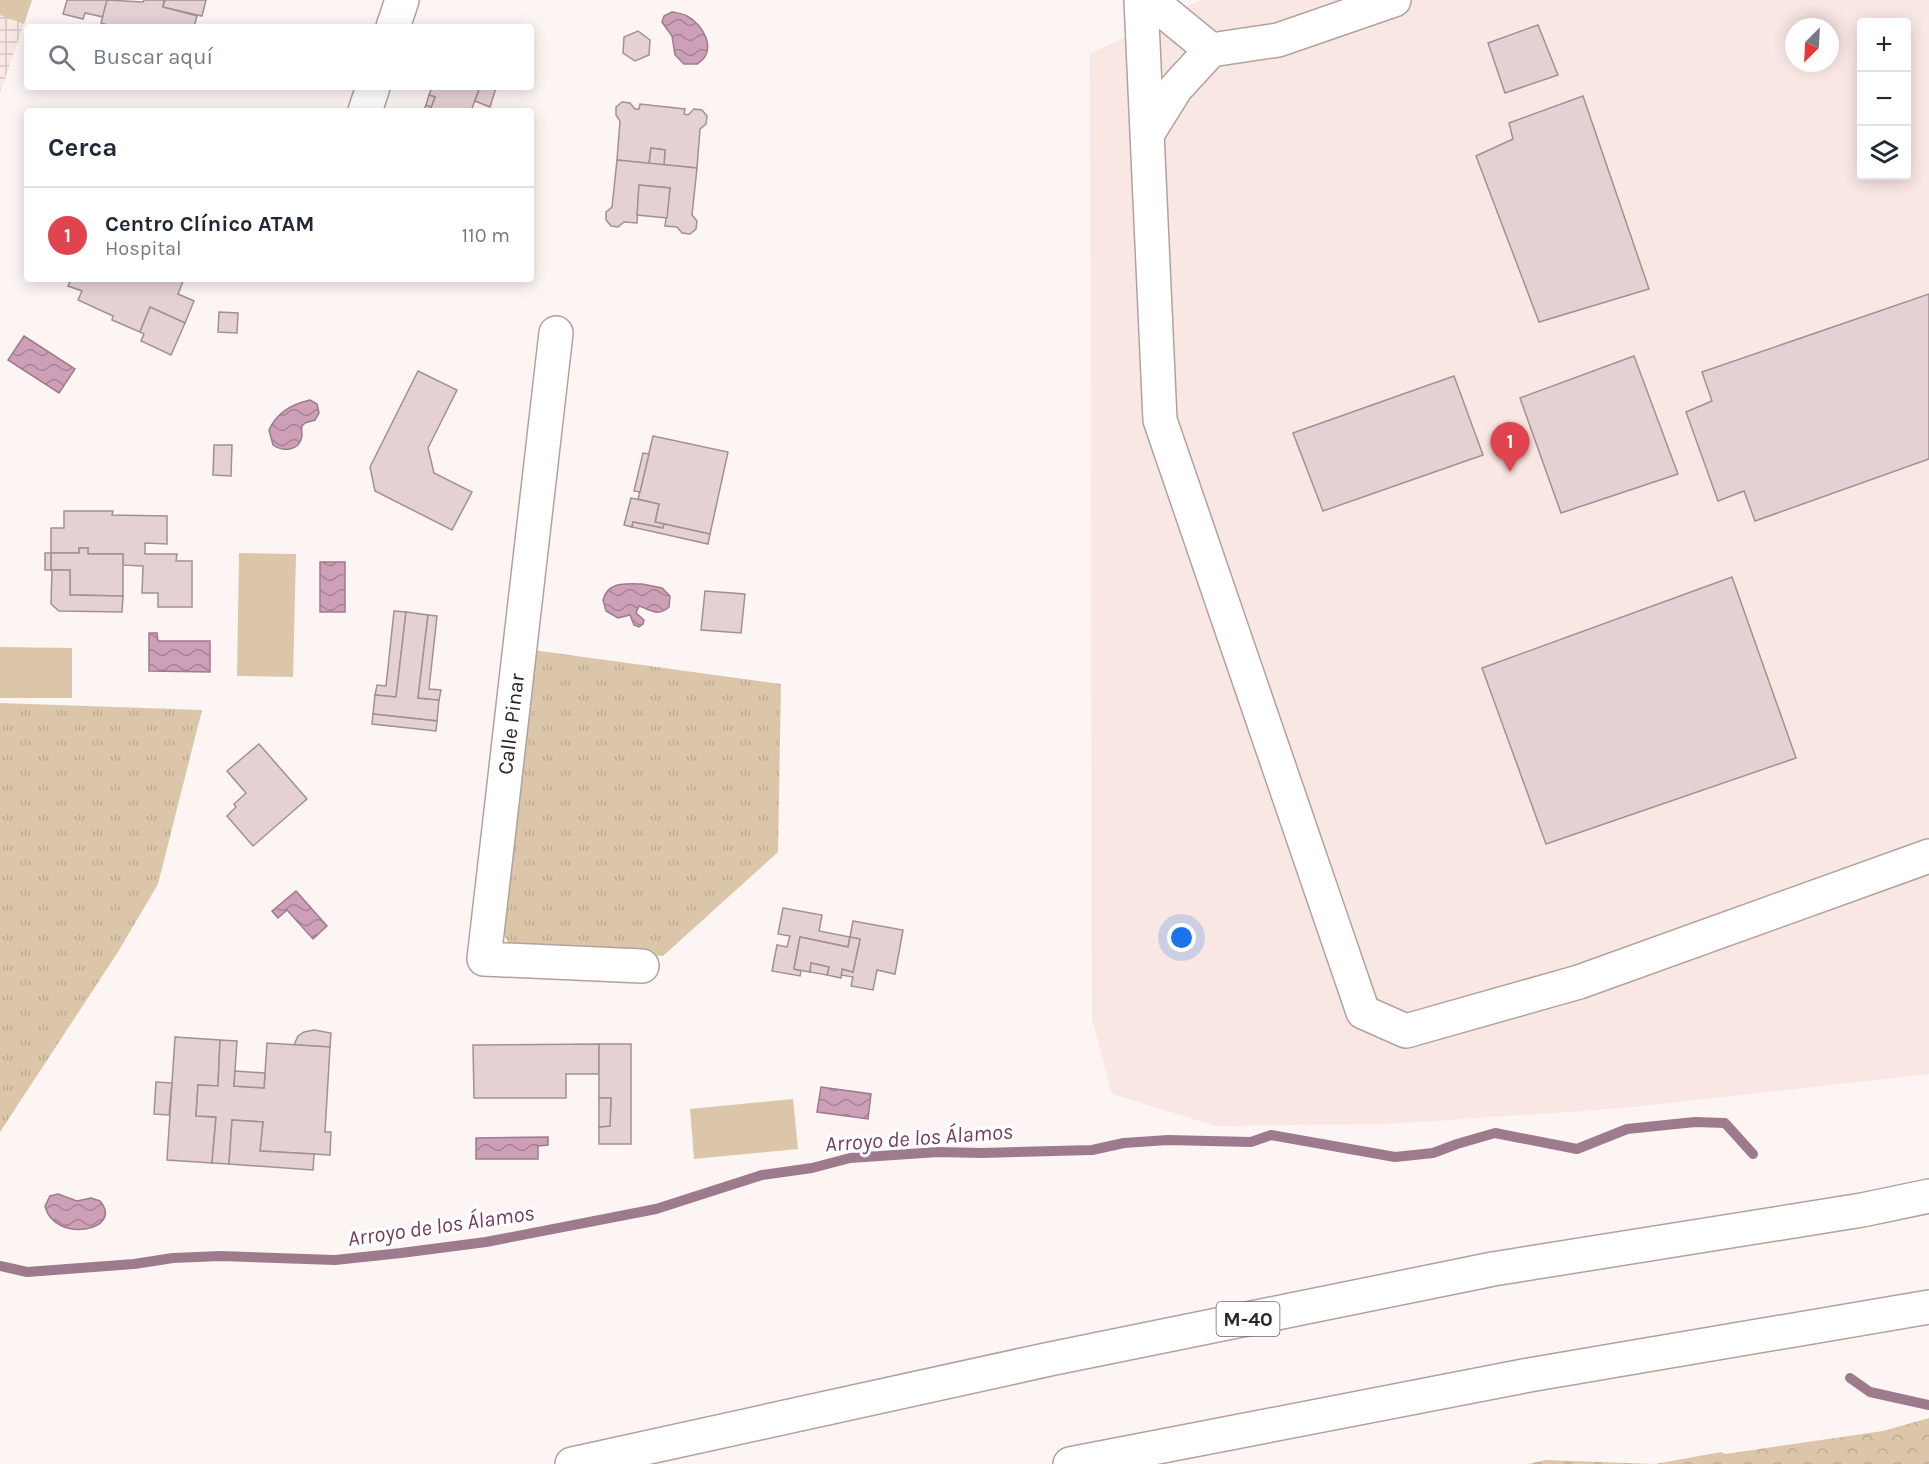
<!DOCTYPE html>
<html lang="es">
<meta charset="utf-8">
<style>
:root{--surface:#fff;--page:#f2f2f3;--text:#1f2937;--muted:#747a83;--line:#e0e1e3;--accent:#0b8043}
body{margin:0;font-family:Karla,sans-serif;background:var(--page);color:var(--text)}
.controls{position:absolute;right:18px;top:18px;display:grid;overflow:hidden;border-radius:6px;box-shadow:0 3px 15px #0003}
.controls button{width:54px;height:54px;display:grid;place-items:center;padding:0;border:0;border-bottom:2px solid var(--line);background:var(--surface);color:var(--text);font:30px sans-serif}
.compass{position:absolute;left:1785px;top:18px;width:54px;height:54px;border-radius:50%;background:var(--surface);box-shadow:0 3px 15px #0003;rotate:204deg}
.you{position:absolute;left:1182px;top:938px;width:21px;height:21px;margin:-15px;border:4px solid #fff;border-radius:50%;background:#1a73e8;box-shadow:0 0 0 9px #1a73e833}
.badge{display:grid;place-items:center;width:39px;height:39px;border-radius:50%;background:var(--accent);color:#fff;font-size:20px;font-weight:700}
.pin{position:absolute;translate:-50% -50px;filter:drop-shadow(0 2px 3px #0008)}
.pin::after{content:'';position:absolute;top:32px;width:21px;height:18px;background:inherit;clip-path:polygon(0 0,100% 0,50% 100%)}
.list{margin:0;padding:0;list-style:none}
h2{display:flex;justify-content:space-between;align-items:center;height:78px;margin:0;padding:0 24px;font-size:26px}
h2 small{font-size:20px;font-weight:400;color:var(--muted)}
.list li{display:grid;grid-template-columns:39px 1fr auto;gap:18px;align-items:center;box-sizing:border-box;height:96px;padding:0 24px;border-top:2px solid var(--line)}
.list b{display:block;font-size:22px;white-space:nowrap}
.list p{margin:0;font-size:20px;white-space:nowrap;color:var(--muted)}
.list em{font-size:20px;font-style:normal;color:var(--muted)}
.icon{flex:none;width:33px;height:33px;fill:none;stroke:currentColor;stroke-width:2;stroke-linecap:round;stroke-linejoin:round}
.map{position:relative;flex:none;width:1929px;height:1464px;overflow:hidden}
.search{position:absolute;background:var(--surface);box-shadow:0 3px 15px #0003;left:24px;top:24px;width:510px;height:66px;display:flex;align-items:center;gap:15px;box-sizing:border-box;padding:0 21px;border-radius:6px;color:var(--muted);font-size:22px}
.panel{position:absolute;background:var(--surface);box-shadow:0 3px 15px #0003;left:24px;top:108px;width:510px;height:174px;border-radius:6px}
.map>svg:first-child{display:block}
.built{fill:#f9e7e4;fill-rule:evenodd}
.industrial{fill:url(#industrial-grid)}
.grass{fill:url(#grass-tufts)}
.forest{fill:url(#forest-crowns)}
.pitch{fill:#dbc6aa}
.water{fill:url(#water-waves);stroke:#9e7b8c;stroke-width:1.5}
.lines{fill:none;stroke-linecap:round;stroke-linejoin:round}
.stream{stroke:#9e7b8c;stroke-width:10}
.building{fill:#e5d1d4;stroke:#a29092;stroke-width:1.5}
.minor-casing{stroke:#b3a19d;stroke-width:36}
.highway-casing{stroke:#b3a19d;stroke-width:36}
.minor{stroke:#fff;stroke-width:33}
.highway{stroke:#fff;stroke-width:33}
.labels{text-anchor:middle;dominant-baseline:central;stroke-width:6;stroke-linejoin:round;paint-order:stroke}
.shield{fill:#fff;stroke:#6d6766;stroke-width:1.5}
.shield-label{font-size:20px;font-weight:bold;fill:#2e2625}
.street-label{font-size:21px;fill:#2e2625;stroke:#fff}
.water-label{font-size:22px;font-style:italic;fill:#763c5d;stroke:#fff}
</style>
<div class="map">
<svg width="1929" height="1464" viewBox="0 0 1929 1464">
<defs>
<pattern id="industrial-grid" width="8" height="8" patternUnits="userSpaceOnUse" patternTransform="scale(1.5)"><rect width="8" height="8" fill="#f9e7e4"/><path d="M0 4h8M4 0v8" fill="none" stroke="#d6c6c3"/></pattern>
<pattern id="grass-tufts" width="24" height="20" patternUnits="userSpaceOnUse" patternTransform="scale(1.5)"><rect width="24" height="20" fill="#dbc6aa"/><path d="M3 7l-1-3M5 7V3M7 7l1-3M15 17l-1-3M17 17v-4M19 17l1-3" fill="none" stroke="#bcaa92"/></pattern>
<pattern id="forest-crowns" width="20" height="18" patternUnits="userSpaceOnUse" patternTransform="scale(1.5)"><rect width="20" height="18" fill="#dbc6aa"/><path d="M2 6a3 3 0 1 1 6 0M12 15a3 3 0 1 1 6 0" fill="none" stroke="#bcaa92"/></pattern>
<pattern id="water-waves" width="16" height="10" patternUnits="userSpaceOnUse" patternTransform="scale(1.5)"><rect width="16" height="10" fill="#cea0b8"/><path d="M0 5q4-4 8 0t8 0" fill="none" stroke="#a88295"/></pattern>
</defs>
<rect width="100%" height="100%" fill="#fdf5f3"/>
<!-- built -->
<path class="built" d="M1201,0h728v1074l-316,35 -227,15 -170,2 -104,-32 -20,-75 -2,-965zM1862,22h44v154h-44zM1794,27h36v36h-36z"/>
<!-- industrial -->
<polygon class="industrial" points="0,0 32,0 0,93"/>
<!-- grass -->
<g class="grass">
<polygon points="533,650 781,684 778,852 663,956 519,950 509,944 502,932"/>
<polygon points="0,703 202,710 158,884 118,952 0,1132"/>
</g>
<!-- forest -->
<polygon class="forest" points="1929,1418 1929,1464 1528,1464 1546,1460 1655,1464 1721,1452 1725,1454 1883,1431"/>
<!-- pitch -->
<g class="pitch">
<polygon points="0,0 32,0 24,24 0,15"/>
<polygon points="239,553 296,554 293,677 237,676"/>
<polygon points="0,647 72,648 72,698 0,698"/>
<polygon points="793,1099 798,1149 694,1159 690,1109"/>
</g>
<!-- water -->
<g class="water">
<path d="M672,12c5,1 10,1 15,4 17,9 31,35 10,48h-13l-9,-9 -3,-19 -10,-14 2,-6z"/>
<polygon points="24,336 75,369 59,393 8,360"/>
<path d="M310,400l7,4 2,9 -4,7 -10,3 -3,3c-1,3 0,7 0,10 -2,15 -19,16 -29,9l-4,-15c8,-18 23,-26 41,-30z"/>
<rect x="320" y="562" width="25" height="50"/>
<path d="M642,584l20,4 8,8 -1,11c-11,10 -18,3 -30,-1l-3,7 8,7 -1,4 -4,3 -5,-2 -4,-10 -12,3 -12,-7 -3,-11c5,-19 23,-16 39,-16z"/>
<polygon points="149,633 157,633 158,641 210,641 210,672 149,671"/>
<polygon points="296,891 327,926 313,939 287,910 278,918 272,911"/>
<polygon points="821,1087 871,1094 868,1119 817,1112"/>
<polygon points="548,1137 548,1145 538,1146 538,1159 476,1159 476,1138"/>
<path d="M58,1194l19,7 14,-3 9,3c25,30 -46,43 -55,5l5,-10z"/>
</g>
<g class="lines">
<!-- stream -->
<g class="stream">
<polyline points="0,1266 27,1272 134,1264 173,1258 221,1256 335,1260 401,1253 486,1242 656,1209 762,1175 812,1168 850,1158 938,1152 982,1153 1092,1150 1124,1143 1168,1140 1251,1142 1271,1135 1395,1157 1433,1153 1457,1144 1495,1133 1577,1149 1627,1129 1695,1122 1725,1123 1753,1154"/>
<polyline points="1850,1378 1870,1392 1929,1405"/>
</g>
</g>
<!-- building -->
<g class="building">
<polygon points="67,0 107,0 103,17 85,13 83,19 63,14"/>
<polygon points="107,0 143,2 144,0 164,0 163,7 197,16 194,27 114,27 101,23"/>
<polygon points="165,0 164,0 206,0 202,16 163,7"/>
<polygon points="1538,25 1558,75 1505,93 1488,43"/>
<polygon points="638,31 650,40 649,55 635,61 623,53 624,37"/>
<polygon points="432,87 480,87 471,111 423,111 426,105 431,107 435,97 429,95"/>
<polygon points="480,87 496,88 490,107 475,101"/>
<polygon points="429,95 435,97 431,107 426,105"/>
<polygon points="1583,96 1649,289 1539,322 1476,156 1513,139 1509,123"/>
<polygon points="622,102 630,103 635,109 639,109 640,104 685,109 684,114 688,115 694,109 702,110 707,116 706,124 700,129 697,168 664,165 665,150 651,148 649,164 617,160 620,121 616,115 616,107"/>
<polygon points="651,148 665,150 664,165 649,164"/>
<polygon points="617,160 697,168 692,215 697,221 696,229 690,234 682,233 677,227 665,226 670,188 639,185 637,223 624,222 618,227 611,226 606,220 606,212 612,207"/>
<polygon points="639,185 670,188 667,218 637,215"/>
<polygon points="71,279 184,279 178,294 194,301 185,323 150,307 140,332 112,320 113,316 78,300 82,291 68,286"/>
<polygon points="1929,294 1929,459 1755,521 1744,491 1718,501 1686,412 1712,401 1702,372"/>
<polygon points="150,307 185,323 171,355 141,341 144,334 140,332"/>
<polygon points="219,312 238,313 237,333 218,332"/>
<polygon points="1634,356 1678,474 1561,513 1520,398"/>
<polygon points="418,371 457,390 428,448 434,473 472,492 452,530 375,491 370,467"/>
<polygon points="1454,376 1483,455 1323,511 1293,433"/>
<polygon points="653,436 728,452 710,534 655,522 659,504 638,499"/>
<polygon points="214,445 232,445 231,476 213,475"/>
<polygon points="643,453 649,454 640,492 634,491"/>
<polygon points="631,498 659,504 655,522 664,524 663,528 633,522 632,527 624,525"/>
<polygon points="64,511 113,511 112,515 167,516 167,544 145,543 145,554 177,554 176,561 192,561 192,607 158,607 158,593 142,593 143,566 123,565 123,554 88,554 88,548 79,548 79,553 51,553 51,528 64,528"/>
<polygon points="633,522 663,528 664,524 710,534 708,544 632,527"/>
<polygon points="79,548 88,548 88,554 123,554 123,596 70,595 70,570 51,570 51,553 79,553"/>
<rect x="45" y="553" width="6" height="17"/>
<polygon points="52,570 70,570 70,595 123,596 122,612 59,611 51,604"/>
<polygon points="1732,577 1796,758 1546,844 1482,668"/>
<polygon points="705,591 745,594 741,633 701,630"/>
<polygon points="394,611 406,612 396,697 375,695 377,685 386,686"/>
<polygon points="406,612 428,615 418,698 439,700 437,721 373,714 375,695 396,697"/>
<polygon points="428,615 437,616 429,689 441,690 439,700 418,698"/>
<polygon points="373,714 437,721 436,731 372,724"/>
<polygon points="259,744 307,799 253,846 227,816 236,807 234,804 246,793 227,771"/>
<polygon points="783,908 822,915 819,931 850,937 848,947 800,937 794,969 801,971 800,976 772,971 777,945 787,947 790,936 778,934"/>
<polygon points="853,921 903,930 895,974 877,970 873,990 851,986 853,977 841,975 842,969 853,972 860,939 850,937"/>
<polygon points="800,937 848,947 850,937 860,939 853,972 842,969 841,978 827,975 829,967 811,963 810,972 794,969"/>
<polygon points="811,963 829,967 827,975 810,972"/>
<polygon points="314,1030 331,1033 330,1047 294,1045 298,1036 304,1032"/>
<polygon points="175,1037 220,1040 218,1086 198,1085 196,1116 216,1117 212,1163 167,1160"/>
<polygon points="220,1040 237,1041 234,1086 264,1088 267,1043 330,1047 325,1132 331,1132 330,1155 260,1151 263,1122 232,1120 229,1164 212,1163 216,1117 196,1116 198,1085 218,1086"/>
<polygon points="599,1044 599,1074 566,1074 566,1098 474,1098 473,1045"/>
<polygon points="599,1044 631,1044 631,1144 599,1144 599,1127 610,1126 611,1098 599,1098"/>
<polygon points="235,1071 265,1073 264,1088 234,1086"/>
<polygon points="156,1082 172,1083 169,1115 154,1114"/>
<polygon points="599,1098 611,1098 610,1126 599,1127"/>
<polygon points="232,1120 263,1122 260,1151 314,1154 313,1170 229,1164"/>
</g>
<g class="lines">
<defs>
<g id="minor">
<polyline points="1141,0 1160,420 1363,1012 1406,1031 1579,982 1929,856"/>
<polyline points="1150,0 1211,50 1278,40 1394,0"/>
<polyline points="393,27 402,0"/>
<polyline points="365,111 373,87"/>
<polyline points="1148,133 1176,88 1211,50"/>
<polyline points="556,333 484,959 642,966"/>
</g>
<g id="highway">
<polyline points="572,1464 1050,1359 1493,1269 1862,1210 1929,1196"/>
<polyline points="1070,1464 1529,1375 1929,1307"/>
</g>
</defs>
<!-- minor casing -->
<use href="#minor" class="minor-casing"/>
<!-- highway casing -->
<use href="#highway" class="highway-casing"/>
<!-- minor -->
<use href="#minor" class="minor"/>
<!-- highway -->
<use href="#highway" class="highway"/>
</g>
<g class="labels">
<!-- shield labels -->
<rect class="shield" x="1216.5" y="1302" width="63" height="34" rx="4.5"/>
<g class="shield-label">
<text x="1248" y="1319">M-40</text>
</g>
<!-- street labels -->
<g class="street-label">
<text transform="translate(511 724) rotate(-83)">Calle Pinar</text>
</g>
<!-- water labels -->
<g class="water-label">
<text transform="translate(919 1138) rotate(-4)">Arroyo de los Álamos</text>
<text transform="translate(441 1226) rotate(-8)">Arroyo de los Álamos</text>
</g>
</g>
</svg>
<div class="controls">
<button>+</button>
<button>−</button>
<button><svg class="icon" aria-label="layers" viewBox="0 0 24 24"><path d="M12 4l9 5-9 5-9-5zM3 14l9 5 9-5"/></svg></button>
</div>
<svg class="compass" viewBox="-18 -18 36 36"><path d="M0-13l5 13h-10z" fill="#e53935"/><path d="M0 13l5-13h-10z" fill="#747a83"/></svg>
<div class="you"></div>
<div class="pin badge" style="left:1510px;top:472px;background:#e0444e">1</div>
<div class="search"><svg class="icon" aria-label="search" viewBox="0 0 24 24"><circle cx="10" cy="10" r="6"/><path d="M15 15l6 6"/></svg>Buscar aquí</div>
<section class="panel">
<h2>Cerca<small></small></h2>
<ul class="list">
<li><span class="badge" style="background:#e0444e">1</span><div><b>Centro Clínico ATAM</b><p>Hospital</p></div><em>110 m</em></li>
</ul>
</section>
</div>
